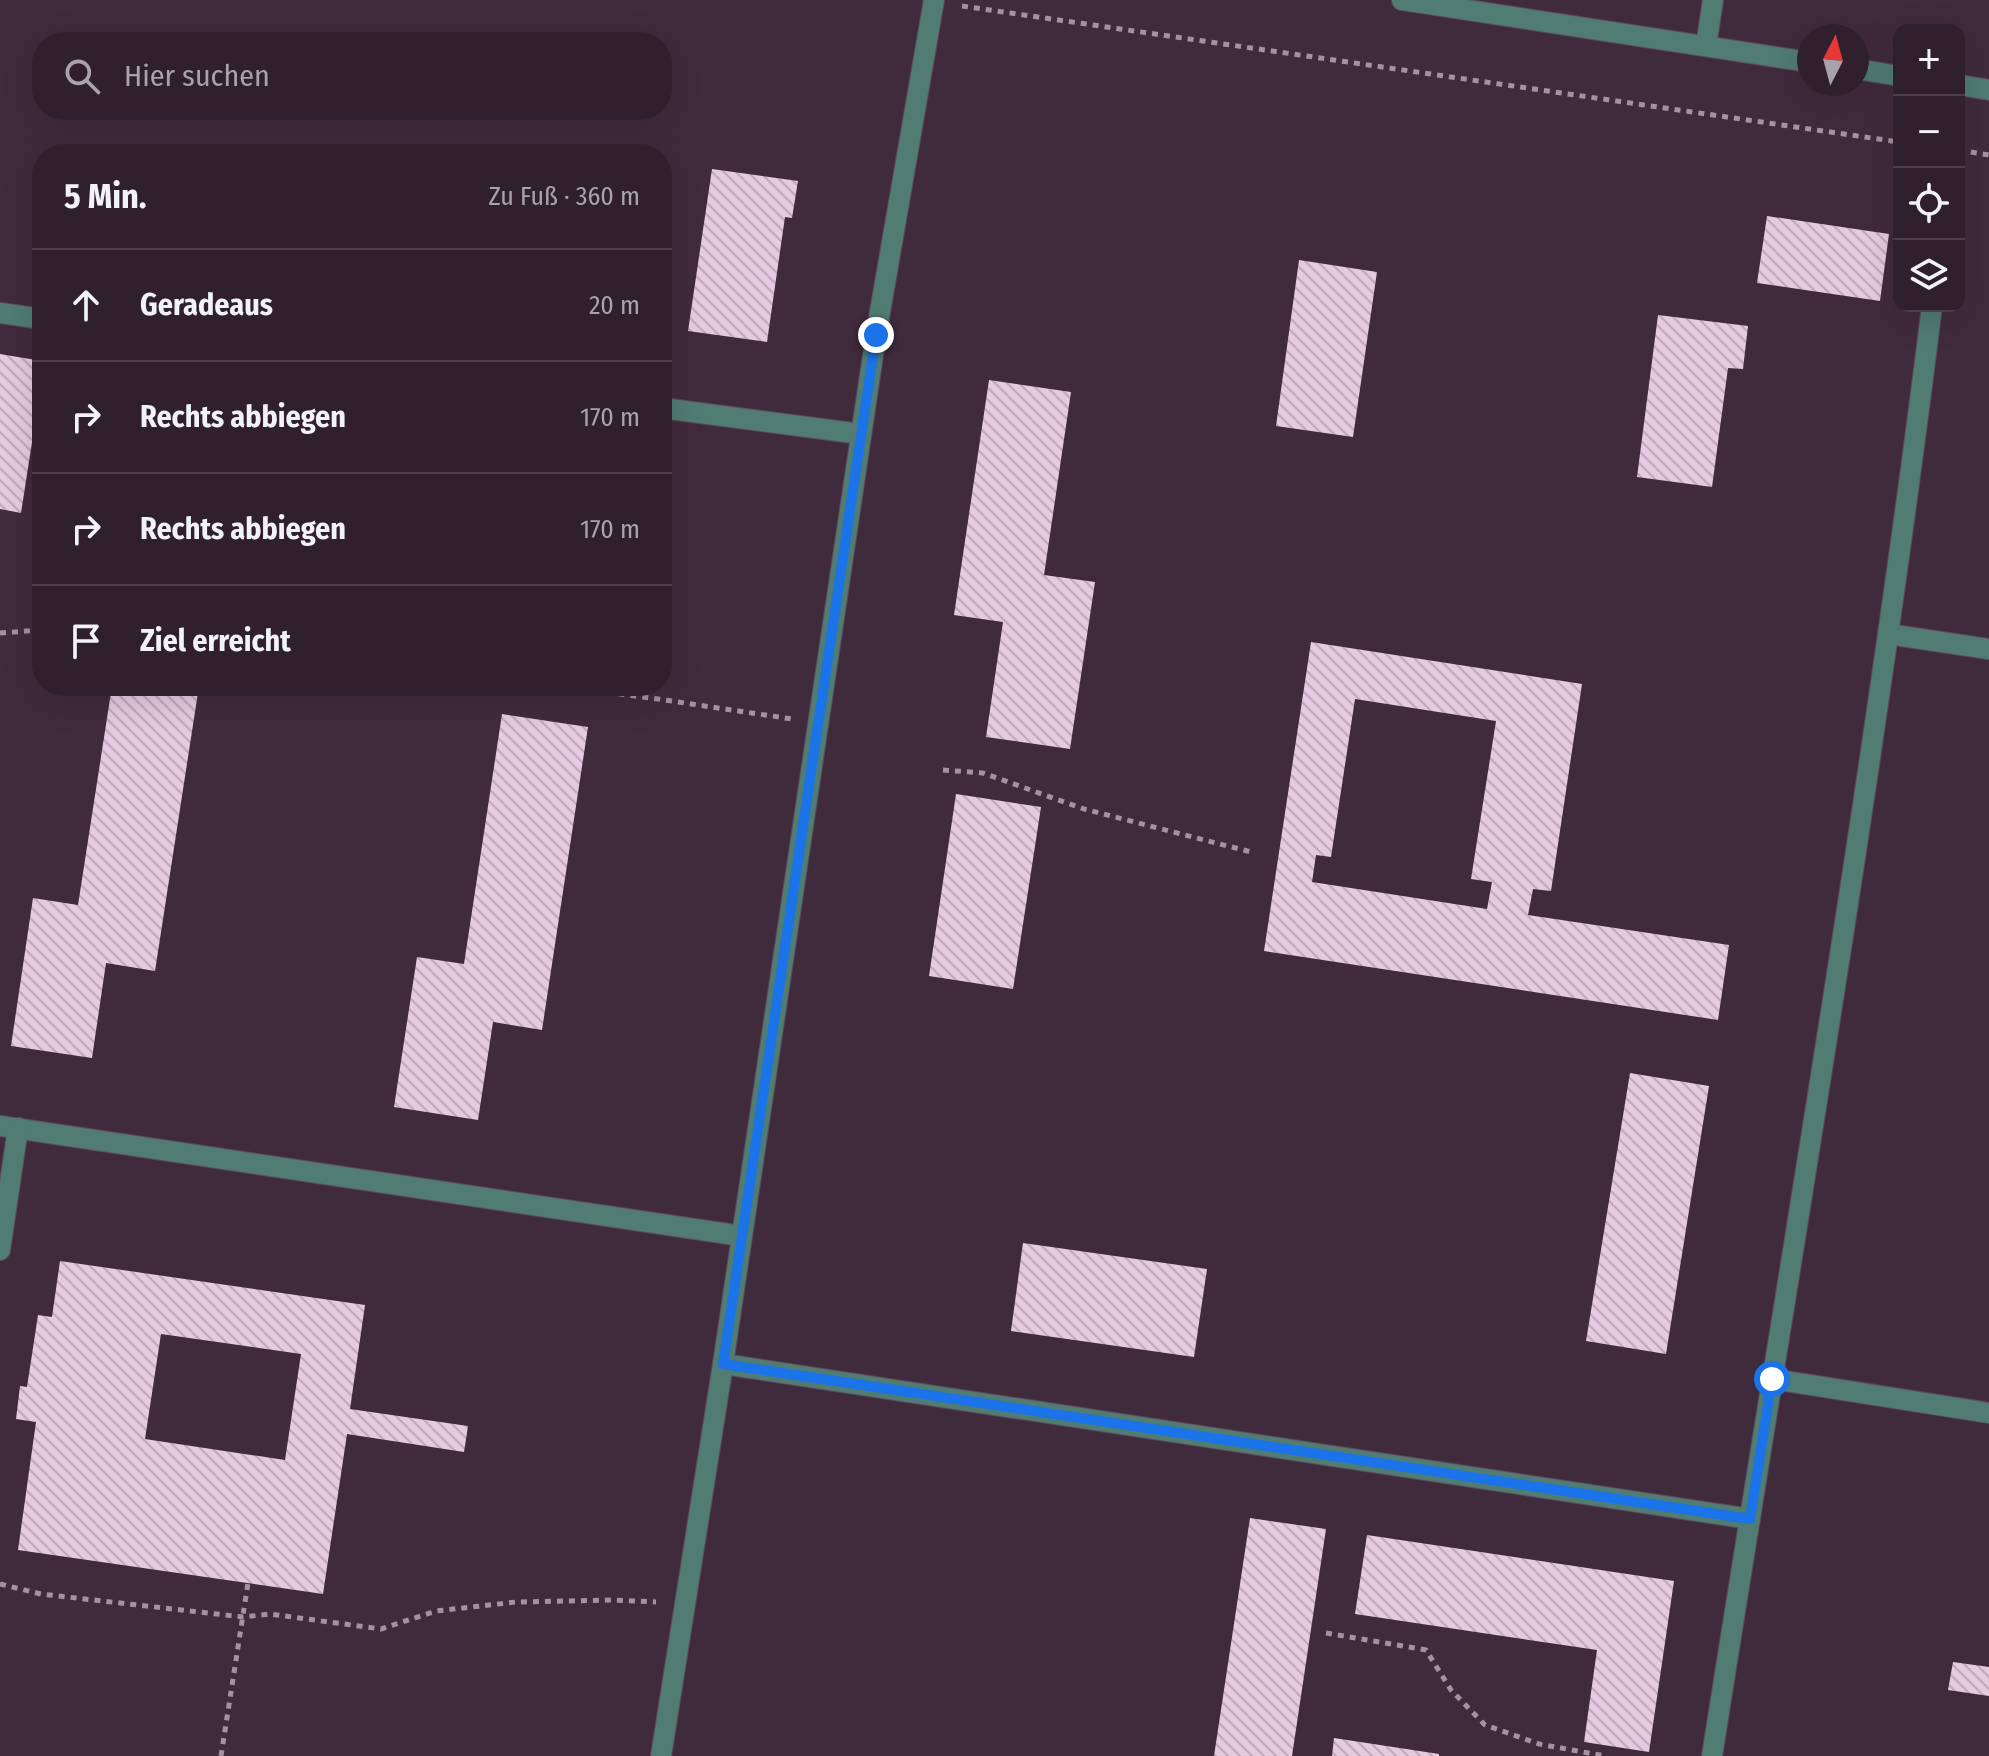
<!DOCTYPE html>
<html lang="de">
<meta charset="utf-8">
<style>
:root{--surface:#30202e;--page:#3c2d3a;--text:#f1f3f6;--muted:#a8a3aa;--line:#4b3e4a}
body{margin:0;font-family:"Fira Sans Condensed",sans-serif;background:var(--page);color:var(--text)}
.controls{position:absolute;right:24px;top:24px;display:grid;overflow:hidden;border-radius:16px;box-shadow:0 8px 32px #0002}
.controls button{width:72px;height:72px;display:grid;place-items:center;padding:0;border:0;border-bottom:2px solid var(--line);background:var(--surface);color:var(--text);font:40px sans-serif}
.compass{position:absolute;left:1797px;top:24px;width:72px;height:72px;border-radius:50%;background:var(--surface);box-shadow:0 8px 32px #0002;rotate:6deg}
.stop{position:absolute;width:24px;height:24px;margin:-18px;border:6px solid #1a73e8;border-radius:50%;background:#fff}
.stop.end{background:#1a73e8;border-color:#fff;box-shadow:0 2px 8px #0008}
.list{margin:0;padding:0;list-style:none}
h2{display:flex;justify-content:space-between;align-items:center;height:104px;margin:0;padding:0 32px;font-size:34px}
h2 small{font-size:26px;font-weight:400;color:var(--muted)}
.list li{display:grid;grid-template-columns:52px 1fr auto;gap:24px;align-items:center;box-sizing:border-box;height:112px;padding:0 32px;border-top:2px solid var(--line)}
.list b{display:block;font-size:30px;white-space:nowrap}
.list em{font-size:26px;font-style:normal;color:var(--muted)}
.icon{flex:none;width:44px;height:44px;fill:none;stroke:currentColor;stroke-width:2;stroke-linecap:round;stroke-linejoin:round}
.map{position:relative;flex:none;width:1989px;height:1756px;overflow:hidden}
.search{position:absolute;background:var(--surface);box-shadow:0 8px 32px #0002;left:32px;top:32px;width:640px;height:88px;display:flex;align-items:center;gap:20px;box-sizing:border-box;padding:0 28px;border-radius:32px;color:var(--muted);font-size:30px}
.panel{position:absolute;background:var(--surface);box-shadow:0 8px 32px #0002;left:32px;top:144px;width:640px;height:552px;border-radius:32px}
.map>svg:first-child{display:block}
.building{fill:url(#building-back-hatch);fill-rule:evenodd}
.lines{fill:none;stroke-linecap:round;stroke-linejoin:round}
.minor-casing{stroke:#5e4a5b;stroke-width:22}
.path{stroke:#a392a0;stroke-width:5;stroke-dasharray:6 6;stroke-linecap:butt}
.minor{stroke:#507c73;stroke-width:20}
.route{stroke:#1a73e8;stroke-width:10}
</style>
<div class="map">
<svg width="1989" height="1756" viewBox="0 0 1989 1756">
<defs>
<pattern id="building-back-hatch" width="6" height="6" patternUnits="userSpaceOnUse" patternTransform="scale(2)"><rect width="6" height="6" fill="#e5cbe1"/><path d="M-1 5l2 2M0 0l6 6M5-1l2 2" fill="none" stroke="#beaabb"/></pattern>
</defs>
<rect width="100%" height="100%" fill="#402b3d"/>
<!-- building -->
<g class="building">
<polygon points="712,169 798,181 792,218 785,217 767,342 688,331"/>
<polygon points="1767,216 1889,234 1880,301 1757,283"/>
<polygon points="1299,260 1377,272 1353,437 1276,426"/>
<polygon points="1658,315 1748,326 1743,369 1728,368 1712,487 1637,477"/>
<polygon points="0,354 42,361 42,378 21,513 0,509"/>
<polygon points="989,380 1071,392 1044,575 1095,582 1070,749 986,737 1003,622 954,615"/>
<path d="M1311,642l271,42 -31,207 -18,-2 -5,26 201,30 -11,75 -454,-69zM1355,699l141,22 -25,158 21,3 -5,27 -175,-27 4,-27 15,2z"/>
<polygon points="112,686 199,686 155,971 106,963 92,1058 11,1046 33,898 78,905"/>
<polygon points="502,714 588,727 542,1030 493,1022 478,1120 394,1107 417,957 464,964"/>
<polygon points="956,794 1041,807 1013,989 929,976"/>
<polygon points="1630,1073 1709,1086 1666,1354 1586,1341"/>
<polygon points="1023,1243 1207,1269 1194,1357 1011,1331"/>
<path d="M60,1261l305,44 -15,104 118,17 -4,26 -117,-18 -24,160 -305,-44 18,-128 -20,-3 4,-33 7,1 11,-72 14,2zM161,1334l140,20 -16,106 -140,-21z"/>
<polygon points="1250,1518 1326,1529 1292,1756 1214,1756"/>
<polygon points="1367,1535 1674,1581 1649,1752 1584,1742 1597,1650 1355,1614"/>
<polygon points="1953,1662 1989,1667 1989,1696 1948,1690"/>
<polygon points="1334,1738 1439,1754 1439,1756 1332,1756"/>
</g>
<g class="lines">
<defs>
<g id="minor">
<polyline points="1402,0 1809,62"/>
<polyline points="1706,46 1713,0"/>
<polyline points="1857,69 1899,76"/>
<polyline points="1959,85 1989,90"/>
<polyline points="0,313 42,319"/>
<polyline points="662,408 861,434"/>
<polyline points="1888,634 1989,649"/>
<polyline points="0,1126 742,1236"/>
<polyline points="0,1250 18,1128"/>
<polyline points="723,1364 1750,1519"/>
<polyline points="1772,1379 1989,1413"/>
<polyline points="661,1756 723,1364 876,335 934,0"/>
<path d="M1712,1756c76,-483 160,-965 220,-1450"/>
</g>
</defs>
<!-- minor casing -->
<use href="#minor" class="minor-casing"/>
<!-- path -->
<g class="path">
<polyline points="962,6 1899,142"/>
<polyline points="1959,150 1989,155"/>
<polyline points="0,633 42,630"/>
<polyline points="559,686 658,699 792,719"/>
<polyline points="943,770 983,773 1084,809 1255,853"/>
<polyline points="0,1584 41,1594 243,1617 270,1614 381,1629 436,1611 516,1602 613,1600 656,1602"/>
<polyline points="1326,1633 1426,1650 1451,1690 1485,1725 1539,1744 1605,1756"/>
<polyline points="221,1756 248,1583"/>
</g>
<!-- minor -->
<use href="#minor" class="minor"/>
</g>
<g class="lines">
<!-- route -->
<polyline class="route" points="876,335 723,1364 1750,1519 1772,1379"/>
</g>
</svg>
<div class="controls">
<button>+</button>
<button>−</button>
<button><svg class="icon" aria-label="locate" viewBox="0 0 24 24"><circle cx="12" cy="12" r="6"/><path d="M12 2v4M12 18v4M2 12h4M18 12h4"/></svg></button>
<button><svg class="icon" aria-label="layers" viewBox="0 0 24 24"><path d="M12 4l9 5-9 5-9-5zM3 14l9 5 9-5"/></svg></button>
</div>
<svg class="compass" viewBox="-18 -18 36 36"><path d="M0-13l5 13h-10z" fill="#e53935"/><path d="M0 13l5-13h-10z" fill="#a8a3aa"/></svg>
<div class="stop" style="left:1772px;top:1379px"></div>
<div class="stop end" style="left:876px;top:335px"></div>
<div class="search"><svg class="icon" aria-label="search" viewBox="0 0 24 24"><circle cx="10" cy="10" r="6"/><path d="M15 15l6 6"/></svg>Hier suchen</div>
<section class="panel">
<h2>5 Min.<small>Zu Fuß · 360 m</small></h2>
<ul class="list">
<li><svg class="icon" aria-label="ahead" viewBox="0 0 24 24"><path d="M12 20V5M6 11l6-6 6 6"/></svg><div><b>Geradeaus</b></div><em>20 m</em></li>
<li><svg class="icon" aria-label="right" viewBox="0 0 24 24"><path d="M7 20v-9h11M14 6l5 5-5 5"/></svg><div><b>Rechts abbiegen</b></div><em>170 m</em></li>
<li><svg class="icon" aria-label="right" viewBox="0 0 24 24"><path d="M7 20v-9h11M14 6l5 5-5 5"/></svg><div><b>Rechts abbiegen</b></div><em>170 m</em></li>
<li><svg class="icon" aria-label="arrive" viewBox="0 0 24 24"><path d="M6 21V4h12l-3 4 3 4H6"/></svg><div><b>Ziel erreicht</b></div></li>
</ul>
</section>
</div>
